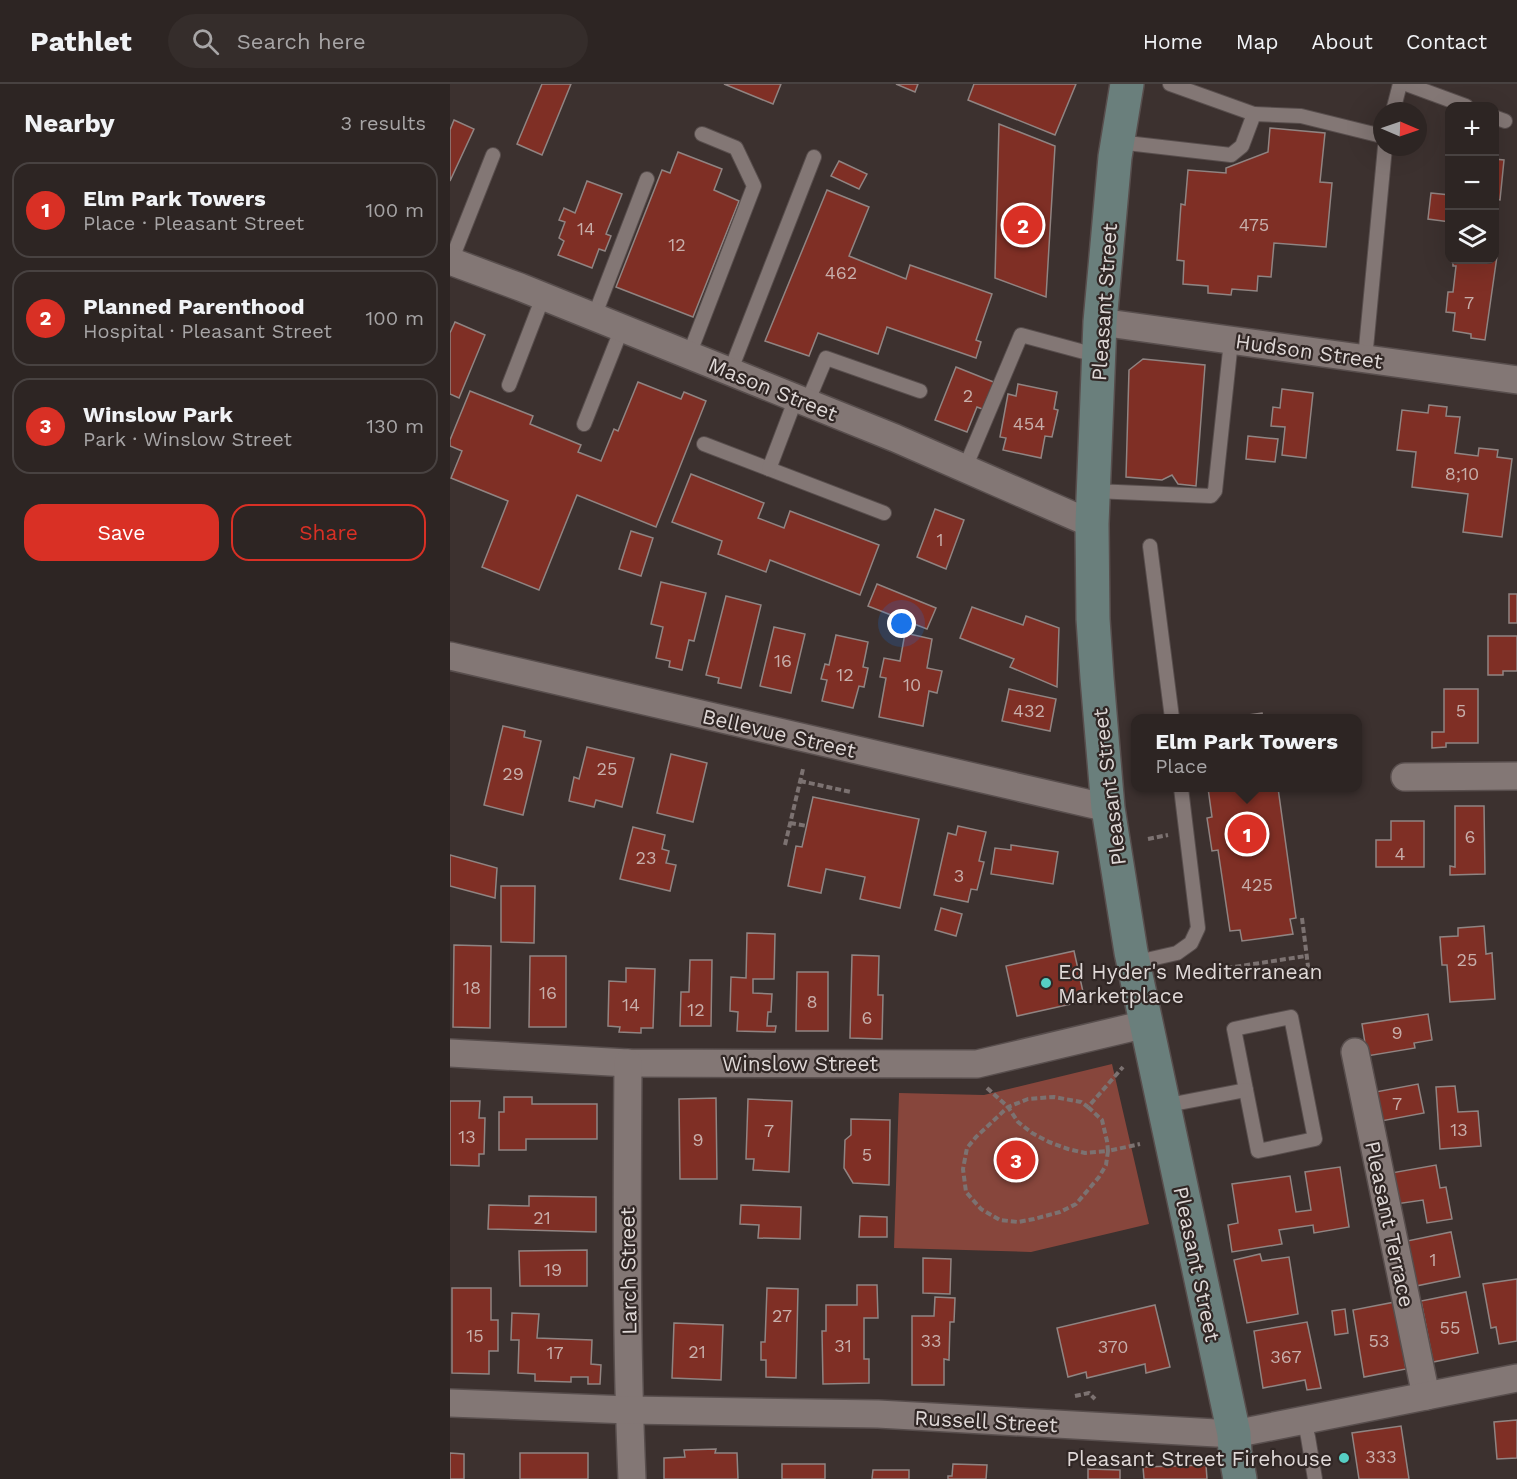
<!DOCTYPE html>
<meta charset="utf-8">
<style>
:root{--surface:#2d2523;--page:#352d2b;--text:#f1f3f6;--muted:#a7a5a6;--line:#484241;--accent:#d93025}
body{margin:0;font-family:"Work Sans",sans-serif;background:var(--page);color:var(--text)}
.controls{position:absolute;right:18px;top:18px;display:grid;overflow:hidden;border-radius:12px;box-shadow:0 6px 24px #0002}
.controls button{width:54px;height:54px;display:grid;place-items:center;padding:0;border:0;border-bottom:2px solid var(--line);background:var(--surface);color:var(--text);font:30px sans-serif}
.compass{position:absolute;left:923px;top:18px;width:54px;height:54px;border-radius:50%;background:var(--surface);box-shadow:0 6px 24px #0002;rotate:92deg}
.you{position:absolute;left:452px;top:540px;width:21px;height:21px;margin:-15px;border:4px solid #fff;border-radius:50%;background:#1a73e8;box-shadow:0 0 0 9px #1a73e833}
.badge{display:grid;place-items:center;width:39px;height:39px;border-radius:50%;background:var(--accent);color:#fff;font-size:20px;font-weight:700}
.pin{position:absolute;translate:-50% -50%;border:3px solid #fff;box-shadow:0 2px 6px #0006}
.popup{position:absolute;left:681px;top:630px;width:231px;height:78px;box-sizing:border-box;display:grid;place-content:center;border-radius:12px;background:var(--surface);filter:drop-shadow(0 2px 4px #0005);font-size:20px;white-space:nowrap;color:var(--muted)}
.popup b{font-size:22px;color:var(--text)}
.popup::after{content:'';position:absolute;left:50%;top:100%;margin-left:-12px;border:12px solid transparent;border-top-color:var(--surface)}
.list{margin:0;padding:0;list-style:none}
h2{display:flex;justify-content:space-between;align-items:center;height:78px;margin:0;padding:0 24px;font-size:26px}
h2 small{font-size:20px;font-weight:400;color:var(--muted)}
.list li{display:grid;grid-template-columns:39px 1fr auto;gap:18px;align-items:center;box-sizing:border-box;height:96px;margin:0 12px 12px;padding:0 12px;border:2px solid var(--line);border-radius:18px}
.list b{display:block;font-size:22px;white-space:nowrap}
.list p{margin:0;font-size:20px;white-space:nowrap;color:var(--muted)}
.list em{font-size:20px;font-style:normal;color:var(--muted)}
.actions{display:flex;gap:12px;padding:18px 24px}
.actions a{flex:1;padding:14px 0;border:2px solid var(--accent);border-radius:18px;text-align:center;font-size:21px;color:var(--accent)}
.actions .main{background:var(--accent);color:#fff}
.icon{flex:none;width:33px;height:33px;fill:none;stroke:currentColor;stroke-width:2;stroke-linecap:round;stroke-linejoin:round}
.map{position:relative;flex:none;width:1067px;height:1395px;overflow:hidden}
header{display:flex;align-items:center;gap:36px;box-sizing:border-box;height:84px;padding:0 30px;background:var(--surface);border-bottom:2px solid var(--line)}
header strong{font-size:28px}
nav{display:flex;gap:33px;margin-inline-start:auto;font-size:21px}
.search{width:420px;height:54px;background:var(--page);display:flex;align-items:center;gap:15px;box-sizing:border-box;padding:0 21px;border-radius:33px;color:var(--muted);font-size:22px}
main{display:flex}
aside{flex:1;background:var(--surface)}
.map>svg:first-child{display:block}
.green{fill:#87463c}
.building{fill:#7f2f25;stroke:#908482;stroke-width:1.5}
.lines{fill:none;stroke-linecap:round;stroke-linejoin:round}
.lane-casing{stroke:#584e4d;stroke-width:16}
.street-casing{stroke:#584e4d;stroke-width:30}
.secondary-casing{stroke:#584e4d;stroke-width:36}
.path{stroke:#7c7271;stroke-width:4;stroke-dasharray:6 3;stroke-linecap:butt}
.lane{stroke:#837775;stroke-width:14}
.street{stroke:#837775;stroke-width:27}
.secondary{stroke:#6a7f7c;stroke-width:33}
.poi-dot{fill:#56cec3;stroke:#312725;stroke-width:2}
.labels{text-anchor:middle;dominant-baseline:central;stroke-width:4.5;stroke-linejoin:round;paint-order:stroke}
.number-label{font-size:18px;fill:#c7aeaa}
.street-label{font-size:21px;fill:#dfd8d7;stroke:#312725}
.poi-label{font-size:21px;fill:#dfd8d7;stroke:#312725;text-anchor:start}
</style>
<header>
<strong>Pathlet</strong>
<div class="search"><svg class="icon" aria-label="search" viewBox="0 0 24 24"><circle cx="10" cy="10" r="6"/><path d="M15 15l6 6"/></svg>Search here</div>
<nav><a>Home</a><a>Map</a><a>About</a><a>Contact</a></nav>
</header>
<main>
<aside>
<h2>Nearby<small>3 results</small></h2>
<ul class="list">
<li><span class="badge">1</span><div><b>Elm Park Towers</b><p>Place · Pleasant Street</p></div><em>100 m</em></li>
<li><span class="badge">2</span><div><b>Planned Parenthood</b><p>Hospital · Pleasant Street</p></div><em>100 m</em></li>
<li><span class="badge">3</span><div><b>Winslow Park</b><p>Park · Winslow Street</p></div><em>130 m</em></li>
</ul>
<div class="actions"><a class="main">Save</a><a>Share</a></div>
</aside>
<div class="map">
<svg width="1067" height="1395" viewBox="0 0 1067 1395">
<rect width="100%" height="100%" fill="#3c312f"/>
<!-- green -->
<polygon class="green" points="662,980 699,1140 581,1168 444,1164 449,1009 534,1011"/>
<!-- building -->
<g class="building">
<polygon points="92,0 121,0 92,71 67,60"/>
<polygon points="274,0 331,0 323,20"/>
<polygon points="446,0 468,0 465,8"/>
<polygon points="524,0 626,0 605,51 518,16"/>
<polygon points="4,36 24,45 0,97 0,46"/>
<polygon points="549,40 605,62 596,213 545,194"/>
<polygon points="820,44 875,49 870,98 882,99 876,163 824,159 821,193 808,192 807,207 782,205 781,211 758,209 758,202 733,200 734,177 727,176 731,120 735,121 738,86 776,89 776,84 818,68"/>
<polygon points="228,68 272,85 264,106 289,117 243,233 166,203 212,86 220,89"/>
<polygon points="1044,75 1054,76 1050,116 1044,115"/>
<polygon points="389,77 417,90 409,105 381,92"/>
<polygon points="137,97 172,110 156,150 161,152 155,167 149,165 142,184 108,171 114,157 109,154 115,138 109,136 114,124 125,129"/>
<polygon points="377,106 419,123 399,172 456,195 460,181 542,210 526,256 531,258 526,274 437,243 428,270 368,249 359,272 315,257"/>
<polygon points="981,109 1000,111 1000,138 978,135"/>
<polygon points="1044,171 1047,172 1035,256 1021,254 1021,250 1003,247 1005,229 996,228 998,208 1003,208 1006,182 1003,182 1003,176 1044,176"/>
<polygon points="5,238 35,251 9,314 0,310 0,249"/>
<polygon points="693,275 755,281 746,402 728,400 722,391 712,396 676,393 679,286"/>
<polygon points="506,283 546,299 535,326 527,323 517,348 485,336"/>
<polygon points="188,298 231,315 234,308 256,317 206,443 127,411 89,506 32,483 58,417 1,394 12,367 0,362 0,356 20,307 83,332 80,340 131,361 128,368 151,377 164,345 168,347"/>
<polygon points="568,300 607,308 604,325 608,326 602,353 595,352 591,374 553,366 556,354 550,353 558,310 566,312"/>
<polygon points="832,305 863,309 856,374 832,371 835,343 821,342 823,323 830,324"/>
<polygon points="979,321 997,323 996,332 1010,333 1005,369 1028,372 1029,364 1048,366 1047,373 1062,375 1052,453 1013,448 1018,410 962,403 966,368 947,366 952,326 978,329"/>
<polygon points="798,352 828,355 825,378 796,375"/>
<polygon points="241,390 314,419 308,434 334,444 340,427 429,461 410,511 320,476 316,488 268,470 272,457 222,438"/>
<polygon points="485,425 514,436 496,485 467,473"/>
<polygon points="181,447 203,454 191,492 169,485"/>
<polygon points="211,498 256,509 244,557 239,556 232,586 219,583 220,577 206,574 213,543 201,540"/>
<polygon points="427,500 486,524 477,545 418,522"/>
<rect x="1059" y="510" width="8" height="29"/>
<polygon points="276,512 311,521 291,604 268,599 269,594 256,591"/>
<polygon points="522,523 573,541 576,532 609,544 607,603 560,583 564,575 510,554"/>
<polygon points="324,543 355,550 341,609 310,602"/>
<polygon points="455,549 482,555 477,584 492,587 487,609 479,607 473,642 429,633 436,594 430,593 434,574 450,577"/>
<polygon points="386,551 418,558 413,583 418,584 414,603 409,602 403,624 372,617 377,596 371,595 375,580 379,581"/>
<polygon points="1038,552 1067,552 1067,587 1053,587 1053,591 1038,591"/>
<polygon points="559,605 606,615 600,647 552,637"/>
<polygon points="994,605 1028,605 1028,659 996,659 996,663 982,664 982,648 994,648"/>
<polygon points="812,629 813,634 776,634"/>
<polygon points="53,642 75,647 74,653 91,657 73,731 34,721"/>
<polygon points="137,663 184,674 172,723 146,716 144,723 119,717 124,693 129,695"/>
<polygon points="221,670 257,679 243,738 207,729"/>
<polygon points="758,704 828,704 846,834 840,835 843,850 792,857 790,846 780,847 768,766 762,767 757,734 762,733"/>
<polygon points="363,713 469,735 450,824 410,815 415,793 376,785 371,809 338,802 346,762 352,763"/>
<polygon points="1005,722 1034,722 1035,790 1000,791 1000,782 1005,783"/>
<polygon points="941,737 974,737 974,783 926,783 926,756 941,756"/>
<polygon points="508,742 536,748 529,777 534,778 527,806 521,805 518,818 484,811 498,749 506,751"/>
<polygon points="183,743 215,751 212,765 219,767 216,779 226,781 220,807 170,795"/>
<polygon points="561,761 608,768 603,800 541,790 545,764 561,766"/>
<polygon points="0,771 47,784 45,814 0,802"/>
<polygon points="51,802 85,802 84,859 51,858"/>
<polygon points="491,824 512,830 506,852 485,846"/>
<polygon points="1034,842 1036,870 1042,869 1045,915 1000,918 997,881 992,881 990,853 1008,852 1008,844"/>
<polygon points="297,849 325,850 324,895 303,895 303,909 322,910 321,928 318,928 317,942 326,942 325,948 287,947 288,928 280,927 281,893 296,894"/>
<polygon points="4,861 41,862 40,944 3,943"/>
<polygon points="624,867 635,917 567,932 556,882"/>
<polygon points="402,871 429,872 428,911 433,911 432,955 400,954"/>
<polygon points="80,872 116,872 116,943 79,943"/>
<polygon points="240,876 262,876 261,942 230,942 231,908 239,908"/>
<polygon points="176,884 205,885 203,944 191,944 191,949 169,948 170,943 158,942 159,897 176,898"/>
<polygon points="347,888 378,888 378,947 346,947"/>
<polygon points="978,930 982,956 964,959 965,964 917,972 912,940"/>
<polygon points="968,1000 974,1029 926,1038 920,1009"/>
<polygon points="1005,1002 1008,1028 1028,1027 1031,1062 990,1065 986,1003"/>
<polygon points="54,1013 82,1013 82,1020 147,1020 147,1055 76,1055 76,1066 49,1066 49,1028 54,1028"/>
<polygon points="266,1014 267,1095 230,1095 229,1015"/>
<polygon points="298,1015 342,1017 339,1088 303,1086 304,1075 296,1075"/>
<polygon points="0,1017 30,1017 29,1034 35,1034 34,1070 29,1070 29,1082 0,1081"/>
<polygon points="401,1035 440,1036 439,1101 403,1099 394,1084 395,1056 401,1051"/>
<polygon points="986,1081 990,1104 996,1103 1002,1135 977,1139 973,1116 946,1120 941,1089"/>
<polygon points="890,1083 899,1143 864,1149 863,1141 829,1146 832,1160 782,1168 778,1141 788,1139 782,1100 840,1092 846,1128 861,1126 855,1088"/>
<polygon points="79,1112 146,1113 146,1148 38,1145 39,1121 79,1122"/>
<polygon points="291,1121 351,1123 350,1155 308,1154 309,1141 290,1140"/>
<polygon points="410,1132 437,1133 437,1153 409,1153"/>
<polygon points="1001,1148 1010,1193 966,1202 957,1157"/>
<polygon points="137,1166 137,1202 70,1202 69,1167"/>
<polygon points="810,1170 812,1177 839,1173 848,1230 797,1239 784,1176"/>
<polygon points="473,1174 501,1175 500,1210 473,1209"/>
<polygon points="1067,1195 1067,1257 1049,1260 1046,1243 1041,1244 1033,1200"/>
<polygon points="407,1201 427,1201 428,1234 414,1234 414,1275 419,1275 419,1299 373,1300 372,1247 376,1247 376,1221 407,1221"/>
<polygon points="2,1204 41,1204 41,1236 48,1236 48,1267 39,1267 39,1290 2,1289"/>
<polygon points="317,1204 348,1205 346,1294 316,1293 316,1276 311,1276 311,1258 315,1258"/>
<polygon points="1016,1208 1028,1269 983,1278 971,1217"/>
<polygon points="485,1213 505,1214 504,1238 500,1238 499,1276 494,1275 494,1301 462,1301 462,1232 484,1232"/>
<polygon points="945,1218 956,1285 914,1293 903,1226"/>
<polygon points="705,1221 720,1283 696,1289 695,1280 637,1294 636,1288 618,1293 607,1244"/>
<polygon points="895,1225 898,1249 885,1251 882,1227"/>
<polygon points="62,1229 89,1230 87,1254 142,1256 141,1280 151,1281 150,1300 138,1300 138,1293 121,1293 121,1298 85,1297 85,1290 68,1289 69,1256 61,1256"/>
<polygon points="857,1238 871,1304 857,1306 855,1296 813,1304 804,1247"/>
<polygon points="224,1239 273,1241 271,1296 222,1294"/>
<polygon points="1067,1336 1067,1374 1047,1375 1044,1338"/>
<polygon points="951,1342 959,1395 909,1395 902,1349"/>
<polygon points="266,1365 265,1369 287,1369 288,1395 214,1395 214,1374 235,1373 234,1366"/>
<polygon points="0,1369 14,1370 14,1395 0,1395"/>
<rect x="70" y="1369" width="68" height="26"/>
<rect x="332" y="1380" width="43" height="15"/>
<polygon points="503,1380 537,1381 536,1395 498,1395 498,1392 502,1392"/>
<polygon points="756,1381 757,1395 694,1395 693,1383"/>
<polygon points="638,1385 670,1386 670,1395 638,1395"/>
<polygon points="423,1386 459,1386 459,1395 422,1395"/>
</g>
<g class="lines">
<defs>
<g id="lane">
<polyline points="720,0 804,30"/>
<polyline points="956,0 1016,22"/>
<polyline points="943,27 950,0"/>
<polyline points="1044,33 1055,37"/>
<polyline points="668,58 781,71 792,62 804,30 851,32 932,52"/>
<polyline points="1,177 43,71"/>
<polyline points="144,233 197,95"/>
<polyline points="239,271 304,102 286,64 252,50"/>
<polyline points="915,275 935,63"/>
<polyline points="280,288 364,73"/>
<polyline points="59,301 93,213"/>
<polyline points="357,319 376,274 470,307"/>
<polyline points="134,340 172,244"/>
<polyline points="254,360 434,429"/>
<polyline points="515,384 571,251 649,272"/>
<polyline points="319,385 346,314"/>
<polyline points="644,407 761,412 765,407 781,257"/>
<polyline points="700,462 722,634"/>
<polyline points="683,879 727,869 741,859 748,844 731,704"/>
<polygon points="841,933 865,1055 808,1067 784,945"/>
<polyline points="713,1022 796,1006"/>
<polyline points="854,1336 858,1353 865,1395"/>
</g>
<g id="street">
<polyline points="0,177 70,203 445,354 642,440"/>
<polyline points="650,238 1067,296"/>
<polyline points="0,572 658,724"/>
<polyline points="955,693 1067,692"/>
<polyline points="905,968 976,1312"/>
<polyline points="0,969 178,979 527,980 696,940"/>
<path d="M178,979c-1,139 -2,278 4,416"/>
<polyline points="0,1319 179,1326 428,1330 784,1350 1067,1294"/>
</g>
<polyline id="secondary" points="677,0 665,73 650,238 642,440 643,535 647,594 658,724 681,868 784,1350 785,1368 790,1395"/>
</defs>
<!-- lane casing -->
<use href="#lane" class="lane-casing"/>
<!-- street casing -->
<use href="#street" class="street-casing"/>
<!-- secondary casing -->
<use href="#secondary" class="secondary-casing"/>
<!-- path -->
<g class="path">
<polyline points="350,697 401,708"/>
<polyline points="340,739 357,742"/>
<polyline points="698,755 718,751"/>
<polyline points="335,761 353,685"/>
<polyline points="852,834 859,890"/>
<polyline points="732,891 856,872"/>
<polyline points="537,1004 558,1023 568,1038 582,1049 599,1058 618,1065 635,1069 658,1067 656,1081 649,1093 626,1120 610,1128 584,1135 568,1138 550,1136 531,1125 516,1108 513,1085 517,1064 526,1053 558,1023 578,1015 604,1013 631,1018 638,1023 673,983"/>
<polyline points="638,1023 652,1036 657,1057 658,1067 690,1060"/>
<polyline points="625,1312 639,1309 645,1315"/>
</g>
<!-- lane -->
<use href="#lane" class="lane"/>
<!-- street -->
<use href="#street" class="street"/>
<!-- secondary -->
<use href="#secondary" class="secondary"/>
</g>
<!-- markers -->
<g class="poi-dot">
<circle cx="596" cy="899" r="6"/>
<circle cx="894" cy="1374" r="6"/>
</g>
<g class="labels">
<!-- number labels -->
<g class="number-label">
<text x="804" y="140">475</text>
<text x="136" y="144">14</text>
<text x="227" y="160">12</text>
<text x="391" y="188">462</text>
<text x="1019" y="218">7</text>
<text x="518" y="311">2</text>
<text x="579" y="339">454</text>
<text x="1012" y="389">8;10</text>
<text x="490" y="455">1</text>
<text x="333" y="576">16</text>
<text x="395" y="590">12</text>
<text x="462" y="600">10</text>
<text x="579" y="626">432</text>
<text x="1011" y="626">5</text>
<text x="157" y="684">25</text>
<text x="63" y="689">29</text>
<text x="1020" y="752">6</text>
<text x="950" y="769">4</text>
<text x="196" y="773">23</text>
<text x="509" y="791">3</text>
<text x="807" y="800">425</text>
<text x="1017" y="875">25</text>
<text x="22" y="903">18</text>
<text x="98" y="908">16</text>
<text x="362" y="917">8</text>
<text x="181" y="920">14</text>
<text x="246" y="925">12</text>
<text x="417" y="933">6</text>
<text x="947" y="948">9</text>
<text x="947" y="1019">7</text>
<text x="1009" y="1045">13</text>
<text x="319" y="1046">7</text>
<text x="17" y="1052">13</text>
<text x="248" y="1055">9</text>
<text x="417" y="1070">5</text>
<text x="92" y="1133">21</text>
<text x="983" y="1175">1</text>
<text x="103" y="1185">19</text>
<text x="332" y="1231">27</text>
<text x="1000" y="1243">55</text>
<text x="25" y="1251">15</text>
<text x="481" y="1256">33</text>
<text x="929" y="1256">53</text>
<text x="393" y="1261">31</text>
<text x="663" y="1262">370</text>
<text x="247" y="1267">21</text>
<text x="105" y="1268">17</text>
<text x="836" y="1272">367</text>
<text x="931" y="1372">333</text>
</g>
<!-- street labels -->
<g class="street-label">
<text transform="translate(654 218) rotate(-86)">Pleasant Street</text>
<text transform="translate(859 267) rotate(8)">Hudson Street</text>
<text transform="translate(323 305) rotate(22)">Mason Street</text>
<text transform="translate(329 649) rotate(13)">Bellevue Street</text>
<text transform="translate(659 703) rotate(-97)">Pleasant Street</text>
<text x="350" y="979">Winslow Street</text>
<text transform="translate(940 1140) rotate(78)">Pleasant Terrace</text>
<text transform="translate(747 1180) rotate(78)">Pleasant Street</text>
<text transform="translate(178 1187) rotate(-91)">Larch Street</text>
<text transform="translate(536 1337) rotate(3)">Russell Street</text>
</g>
<!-- poi labels -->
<g class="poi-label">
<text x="608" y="887">Ed Hyder's Mediterranean<tspan x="608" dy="24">Marketplace</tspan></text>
<text x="882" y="1374" text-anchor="end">Pleasant Street Firehouse</text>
</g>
</g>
</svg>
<div class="controls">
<button>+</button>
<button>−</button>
<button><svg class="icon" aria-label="layers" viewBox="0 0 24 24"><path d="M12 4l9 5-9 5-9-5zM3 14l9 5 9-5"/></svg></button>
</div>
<svg class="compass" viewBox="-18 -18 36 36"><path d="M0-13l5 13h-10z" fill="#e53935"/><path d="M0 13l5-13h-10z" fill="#a7a5a6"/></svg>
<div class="you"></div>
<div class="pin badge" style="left:797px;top:750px">1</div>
<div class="popup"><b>Elm Park Towers</b>Place</div>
<div class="pin badge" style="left:573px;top:141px">2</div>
<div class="pin badge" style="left:566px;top:1076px">3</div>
</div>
</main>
